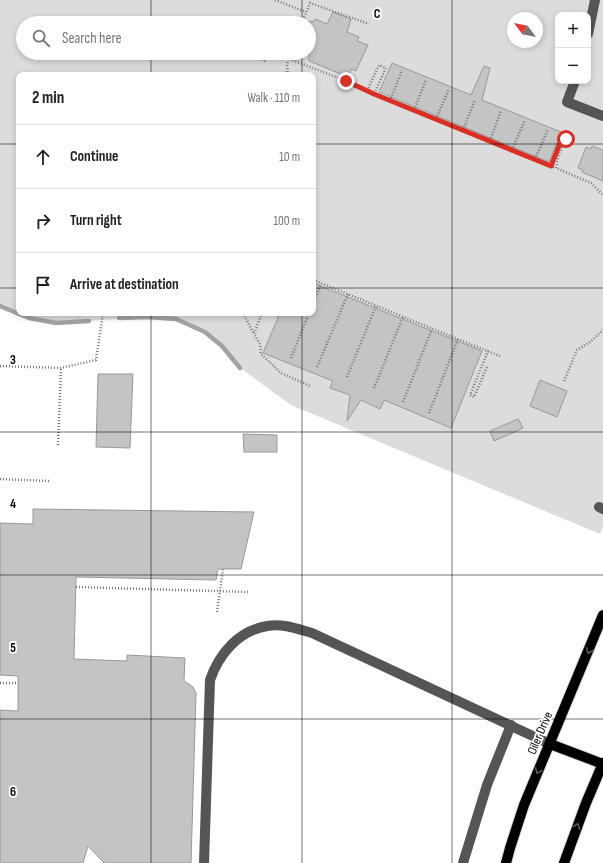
<!DOCTYPE html>
<meta charset="utf-8">
<style>
:root{--surface:#fff;--page:#f6f6f6;--text:#202124;--muted:#757577;--line:#e0e0e0}
body{margin:0;font-family:"Sofia Sans Condensed",sans-serif;background:var(--page);color:var(--text)}
.controls{position:absolute;right:12px;top:12px;display:grid;overflow:hidden;border-radius:8px;box-shadow:0 2px 6px #0003}
.controls button{width:36px;height:36px;display:grid;place-items:center;padding:0;border:0;border-bottom:1px solid var(--line);background:var(--surface);color:var(--text);font:20px sans-serif}
.compass{position:absolute;left:507px;top:12px;width:36px;height:36px;border-radius:50%;background:var(--surface);box-shadow:0 2px 6px #0003;rotate:302deg}
.stop{position:absolute;width:12px;height:12px;margin:-9px;border:3px solid #d93025;border-radius:50%;background:#fff}
.stop.end{background:#d93025;border-color:#fff;box-shadow:0 1px 4px #0008}
.list{margin:0;padding:0;list-style:none}
h2{display:flex;justify-content:space-between;align-items:center;height:52px;margin:0;padding:0 16px;font-size:17px}
h2 small{font-size:13px;font-weight:400;color:var(--muted)}
.list li{display:grid;grid-template-columns:26px 1fr auto;gap:12px;align-items:center;box-sizing:border-box;height:64px;padding:0 16px;border-top:1px solid var(--line)}
.list b{display:block;font-size:15px;white-space:nowrap}
.list em{font-size:13px;font-style:normal;color:var(--muted)}
.icon{flex:none;width:22px;height:22px;fill:none;stroke:currentColor;stroke-width:2;stroke-linecap:round;stroke-linejoin:round}
.map{position:relative;flex:none;width:603px;height:863px;overflow:hidden}
.search{position:absolute;background:var(--surface);box-shadow:0 2px 6px #0003;left:16px;top:16px;width:300px;height:44px;display:flex;align-items:center;gap:10px;box-sizing:border-box;padding:0 14px;border-radius:22px;color:var(--muted);font-size:15px}
.panel{position:absolute;background:var(--surface);box-shadow:0 2px 6px #0003;left:16px;top:72px;width:300px;height:244px;border-radius:8px}
.map>svg:first-child{display:block}
.green{fill:#dcdcdc;fill-rule:evenodd}
.lines{fill:none;stroke-linecap:round;stroke-linejoin:round}
.stream{stroke:#a3a3a3;stroke-width:4.5}
.building{fill:#c4c4c4;stroke:#999}
.major-casing{stroke:#dbdbdb;stroke-width:12}
.path{stroke:#777;stroke-width:2.5;stroke-dasharray:1 2;stroke-linecap:butt}
.minor{stroke:#555;stroke-width:10}
.major{stroke:#000;stroke-width:10}
.oneway{stroke:#595959}
.route{stroke:#d93025;stroke-width:5}
.grid{fill:none;stroke:#000;stroke-width:1;stroke-opacity:0.55}
.labels{text-anchor:middle;dominant-baseline:central;stroke-width:3.5;stroke-linejoin:round;paint-order:stroke}
.street-label{font-size:13px;fill:#000;stroke:#fff}
.grid-label{font-size:13px;text-anchor:middle;font-weight:bold;fill:#000;stroke:#fff;stroke-width:3.5;stroke-linejoin:round;paint-order:stroke}
</style>
<div class="map">
<svg width="603" height="863" viewBox="0 0 603 863">
<rect width="100%" height="100%" fill="#fff"/>
<!-- green -->
<path class="green" d="M0,0h603v526l-3,8 -309,-129 -51,-37 -18,-22 -17,-14 -29,-13 -28,-2 -92,6 -27,-5 -29,-12zM558,15h30v66h-30zM513,18h24v24h-24zM23,23h286v30h-286zM19,75h294v238h-294z"/>
<g class="lines">
<!-- stream -->
<g class="stream">
<polyline points="0,306 29,318 56,323 89,321"/>
<polyline points="119,318 148,317 176,319 205,332 222,346 240,368"/>
</g>
</g>
<!-- building -->
<g class="building">
<polygon points="333,12 351,19 347,32 359,37 357,41 368,45 356,71 351,69 348,77 309,61 309,21 313,22 315,19 327,24"/>
<polygon points="392,63 471,95 484,66 490,68 482,100 561,132 549,162 379,92"/>
<polygon points="592,146 603,150 603,181 582,172 583,170 578,168 586,147 591,149"/>
<polygon points="313,283 482,351 451,428 384,400 380,409 361,400 347,421 350,395 330,388 333,381 263,353 280,313 313,313"/>
<polygon points="98,374 133,374 130,448 96,447"/>
<polygon points="540,380 567,391 557,417 530,406"/>
<polygon points="518,419 523,428 494,441 490,431"/>
<polygon points="243,434 277,435 277,452 244,452"/>
<polygon points="33,509 254,512 241,569 218,569 216,580 76,577 74,659 127,661 127,655 185,658 184,681 193,687 196,693 191,863 104,863 88,846 83,863 0,863 0,710 18,711 18,676 0,675 0,523 33,524"/>
</g>
<g class="lines">
<defs>
<g id="major">
<polyline points="550,744 603,764"/>
<polyline points="506,863 510,848 524,805 603,615"/>
<polyline points="564,863 586,803 603,763"/>
</g>
</defs>
<!-- major casing -->
<use href="#major" class="major-casing"/>
<!-- path -->
<g class="path">
<polyline points="275,0 306,12"/>
<polyline points="302,23 310,3 369,24"/>
<polyline points="245,53 266,61"/>
<polyline points="287,58 346,81 367,91 379,65 386,68 374,94"/>
<polyline points="280,75 287,72"/>
<polyline points="288,75 287,65 289,53"/>
<polyline points="343,89 346,81"/>
<polyline points="367,91 556,168"/>
<polyline points="390,101 402,70"/>
<polyline points="414,110 426,80"/>
<polyline points="436,119 449,89"/>
<polyline points="463,130 475,100"/>
<polyline points="490,141 501,110"/>
<polyline points="512,150 525,120"/>
<polyline points="535,159 548,129"/>
<polyline points="551,166 562,139 566,139 559,154 556,168 591,183 603,195"/>
<polyline points="313,280 502,357"/>
<polyline points="313,303 321,284"/>
<polyline points="243,313 254,334"/>
<polyline points="262,313 254,334 260,344 261,354 281,373 310,386"/>
<polyline points="269,313 269,314 273,316 275,313"/>
<polyline points="291,358 309,313"/>
<polyline points="0,366 61,368 96,360 103,313"/>
<polyline points="317,367 348,294"/>
<polyline points="487,367 474,397 470,395 488,351"/>
<polyline points="347,377 376,306"/>
<polyline points="564,381 577,350 590,342 603,330"/>
<polyline points="374,388 403,317"/>
<polyline points="403,402 432,329"/>
<polyline points="429,413 458,339"/>
<polyline points="58,445 61,368"/>
<polyline points="0,479 49,481"/>
<polyline points="76,587 248,592"/>
<polyline points="217,612 223,569"/>
<polyline points="0,683 18,683"/>
</g>
<!-- minor -->
<g class="minor">
<polyline points="588,34 595,0"/>
<polyline points="575,81 567,102 603,116"/>
<polyline points="599,507 603,509"/>
<path d="M204,863l6,-183c9,-26 28,-49 57,-54 15,-3 31,3 45,7l238,111"/>
<polyline points="463,863 487,785 511,725"/>
</g>
<!-- major -->
<use href="#major" class="major"/>
</g>
<!-- one-way arrows -->
<defs><path id="oneway-chevron" d="M-2-3.5L2.5 0L-2 3.5" fill="none" stroke-width="1.6" stroke-linecap="round" stroke-linejoin="round"/></defs>
<g class="oneway">
<use href="#oneway-chevron" transform="translate(589 651) rotate(112)"/>
<use href="#oneway-chevron" transform="translate(538 771) rotate(113)"/>
<use href="#oneway-chevron" transform="translate(577 826) rotate(-69)"/>
</g>
<g class="lines">
<!-- route -->
<polyline class="route" points="346,81 374,94 551,166 562,138 566,139"/>
</g>
<!-- grid -->
<path class="grid" d="M151,0v23M302,0v23M452,0v863M151,53v22M302,53v22M0,144h19M313,144h290M0,288h19M313,288h290M151,313v550M302,313v550M0,432h603M0,575h603M0,719h603"/>
<g class="labels">
<!-- street labels -->
<g class="street-label">
<text transform="translate(540 733) rotate(-67)">Oiler Drive</text>
</g>
</g>
<g class="grid-label">
<text x="377" y="18">C</text>
<text x="13" y="364">3</text>
<text x="13" y="508">4</text>
<text x="13" y="652">5</text>
<text x="13" y="796">6</text>
</g>
</svg>
<div class="controls">
<button>+</button>
<button>−</button>
</div>
<svg class="compass" viewBox="-18 -18 36 36"><path d="M0-13l5 13h-10z" fill="#e53935"/><path d="M0 13l5-13h-10z" fill="#757577"/></svg>
<div class="stop" style="left:566px;top:139px"></div>
<div class="stop end" style="left:346px;top:81px"></div>
<div class="search"><svg class="icon" aria-label="search" viewBox="0 0 24 24"><circle cx="10" cy="10" r="6"/><path d="M15 15l6 6"/></svg>Search here</div>
<section class="panel">
<h2>2 min<small>Walk · 110 m</small></h2>
<ul class="list">
<li><svg class="icon" aria-label="ahead" viewBox="0 0 24 24"><path d="M12 20V5M6 11l6-6 6 6"/></svg><div><b>Continue</b></div><em>10 m</em></li>
<li><svg class="icon" aria-label="right" viewBox="0 0 24 24"><path d="M7 20v-9h11M14 6l5 5-5 5"/></svg><div><b>Turn right</b></div><em>100 m</em></li>
<li><svg class="icon" aria-label="arrive" viewBox="0 0 24 24"><path d="M6 21V4h12l-3 4 3 4H6"/></svg><div><b>Arrive at destination</b></div></li>
</ul>
</section>
</div>
